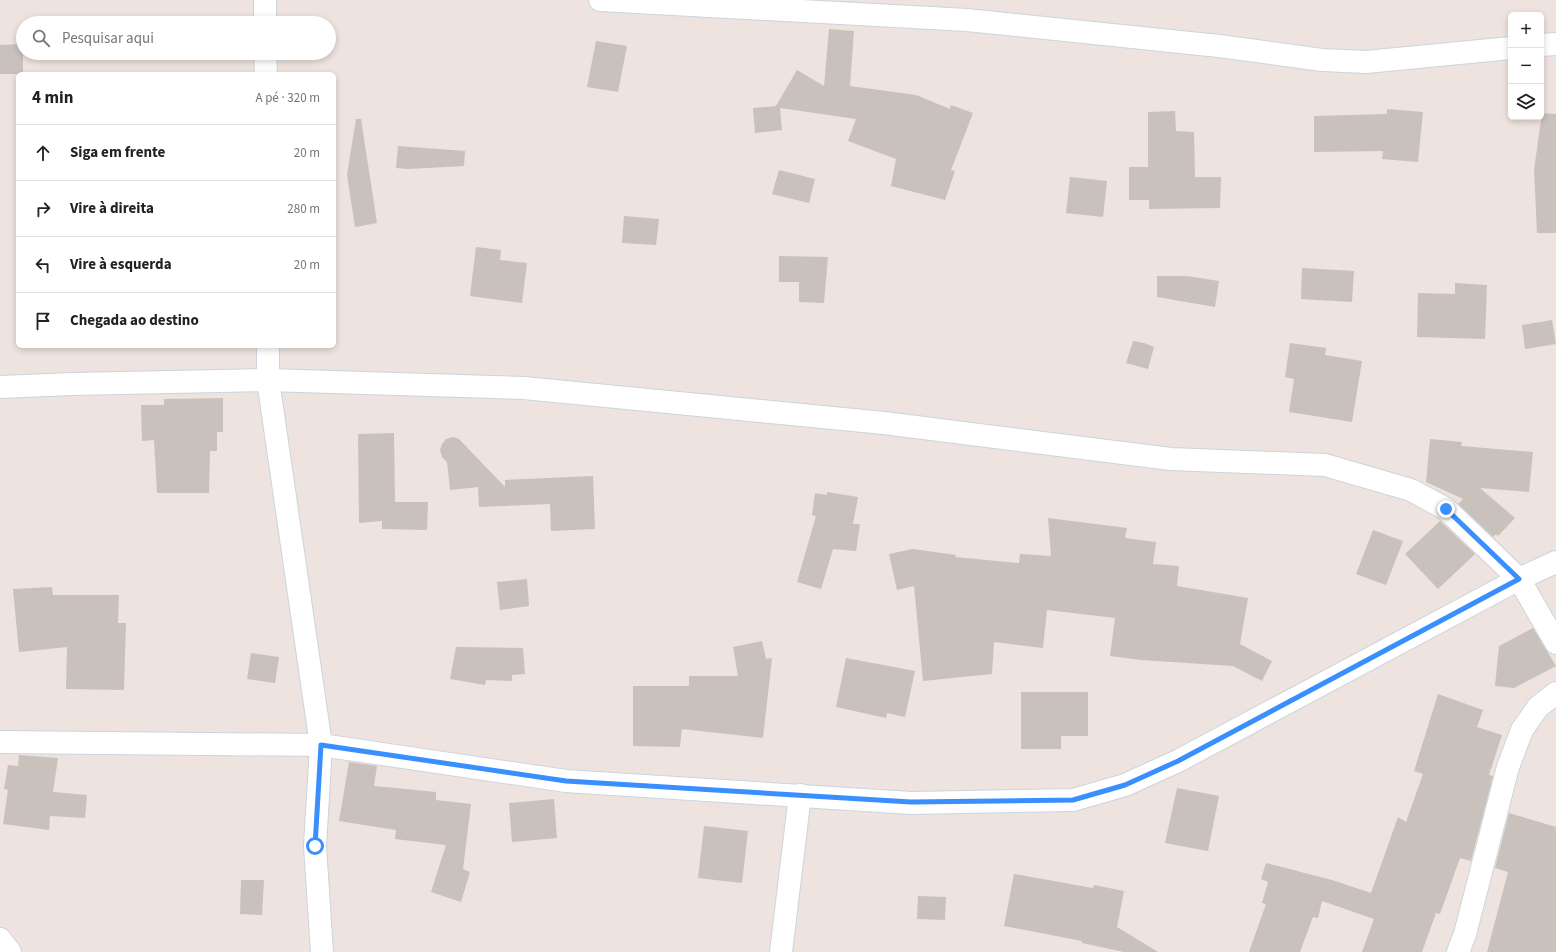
<!DOCTYPE html>
<html lang="pt">
<meta charset="utf-8">
<style>
:root{--surface:#fff;--page:#f6f6f6;--text:#222;--muted:#767676;--line:#e0e0e0}
body{margin:0;font-family:"Source Sans 3",sans-serif;background:var(--page);color:var(--text)}
.controls{position:absolute;right:12px;top:12px;display:grid;overflow:hidden;border-radius:6px;box-shadow:0 2px 6px #0003}
.controls button{width:36px;height:36px;display:grid;place-items:center;padding:0;border:0;border-bottom:1px solid var(--line);background:var(--surface);color:var(--text);font:20px sans-serif}
.stop{position:absolute;width:12px;height:12px;margin:-9px;border:3px solid #3a8fff;border-radius:50%;background:#fff}
.stop.end{background:#3a8fff;border-color:#fff;box-shadow:0 1px 4px #0008}
.list{margin:0;padding:0;list-style:none}
h2{display:flex;justify-content:space-between;align-items:center;height:52px;margin:0;padding:0 16px;font-size:17px}
h2 small{font-size:13px;font-weight:400;color:var(--muted)}
.list li{display:grid;grid-template-columns:26px 1fr auto;gap:12px;align-items:center;box-sizing:border-box;height:56px;padding:0 16px;border-top:1px solid var(--line)}
.list b{display:block;font-size:15px;white-space:nowrap}
.list em{font-size:13px;font-style:normal;color:var(--muted)}
.icon{flex:none;width:22px;height:22px;fill:none;stroke:currentColor;stroke-width:2;stroke-linecap:round;stroke-linejoin:round}
.map{position:relative;flex:none;width:1556px;height:952px;overflow:hidden}
.search{position:absolute;background:var(--surface);box-shadow:0 2px 6px #0003;left:16px;top:16px;width:320px;height:44px;display:flex;align-items:center;gap:10px;box-sizing:border-box;padding:0 14px;border-radius:22px;color:var(--muted);font-size:15px}
.panel{position:absolute;background:var(--surface);box-shadow:0 2px 6px #0003;left:16px;top:72px;width:320px;height:276px;border-radius:6px}
.map>svg:first-child{display:block}
.building{fill:#c9c1bc}
.lines{fill:none;stroke-linecap:round;stroke-linejoin:round}
.street-casing{stroke:#ccd4de;stroke-width:24}
.secondary-casing{stroke:#ccd4de;stroke-width:24}
.street{stroke:#fff;stroke-width:22}
.secondary{stroke:#fff;stroke-width:22}
.route{stroke:#3a8fff;stroke-width:5}
</style>
<div class="map">
<svg width="1556" height="952" viewBox="0 0 1556 952">
<rect width="100%" height="100%" fill="#eee3de"/>
<!-- building -->
<g class="building">
<polygon points="829,29 854,31 850,86 916,95 950,109 951,105 973,113 951,170 955,171 945,200 891,186 896,159 848,141 856,119 780,108 782,130 755,133 753,108 776,106 797,70 824,86"/>
<polygon points="596,41 627,46 618,92 587,87"/>
<polygon points="23,44 23,74 0,74 0,45"/>
<polygon points="1387,109 1423,112 1418,162 1382,159 1383,151 1314,152 1314,116 1387,114"/>
<polygon points="1175,111 1176,131 1194,132 1195,177 1221,177 1220,208 1149,209 1149,200 1129,200 1129,167 1148,167 1148,112"/>
<polygon points="1542,113 1556,114 1556,233 1537,233 1534,170"/>
<polygon points="356,119 361,119 377,223 355,227 347,175"/>
<polygon points="398,146 465,151 464,166 408,169 396,168"/>
<polygon points="779,170 815,179 809,203 772,194"/>
<polygon points="1070,177 1107,181 1103,217 1066,213"/>
<polygon points="624,216 659,219 656,245 622,243"/>
<polygon points="476,247 501,250 500,260 527,263 522,303 470,296"/>
<polygon points="779,256 828,257 824,303 799,302 799,282 779,282"/>
<polygon points="1302,268 1354,271 1352,302 1301,299"/>
<polygon points="1157,276 1187,276 1219,281 1215,307 1157,297"/>
<polygon points="1455,283 1487,285 1485,339 1417,337 1418,293 1455,294"/>
<polygon points="1552,320 1556,344 1525,349 1522,325"/>
<polygon points="1133,341 1144,343 1154,347 1148,369 1126,363"/>
<polygon points="1290,343 1326,348 1325,355 1362,361 1352,422 1289,412 1294,379 1285,377"/>
<polygon points="223,398 223,432 217,432 217,451 210,451 209,493 157,493 154,440 142,441 141,405 164,405 164,399"/>
<polygon points="394,433 395,502 428,502 427,530 382,529 382,521 359,523 358,434"/>
<polygon points="453,437 459,439 505,487 505,480 593,476 595,529 551,531 550,504 479,507 478,487 450,490 447,462 442,457 440,450 442,444 446,439"/>
<polygon points="1430,439 1462,442 1461,446 1533,452 1529,492 1480,488 1515,518 1498,536 1496,534 1493,537 1458,504 1463,499 1426,482"/>
<polygon points="827,492 858,497 853,524 860,524 856,551 833,549 821,589 797,582 816,516 812,515 815,493 827,495"/>
<polygon points="1048,518 1127,528 1125,538 1156,542 1153,564 1179,566 1177,586 1248,598 1240,644 1272,661 1262,681 1233,666 1141,660 1110,656 1115,618 1047,610 1043,648 994,642 992,674 923,681 914,586 897,590 889,554 913,549 956,555 955,557 1019,563 1020,554 1051,556"/>
<polygon points="1440,521 1475,554 1438,589 1405,554"/>
<polygon points="1373,530 1403,541 1386,585 1356,574"/>
<polygon points="527,579 529,606 500,610 497,582"/>
<polygon points="52,587 53,595 119,595 118,623 126,623 124,690 66,689 67,647 19,652 13,589"/>
<polygon points="1533,628 1556,666 1514,688 1495,686 1499,646"/>
<polygon points="762,641 766,659 772,658 763,738 682,729 680,747 633,746 633,686 689,686 689,676 738,676 733,647"/>
<polygon points="456,647 523,648 525,674 512,675 512,681 486,680 485,685 450,679"/>
<polygon points="251,653 279,657 275,683 247,679"/>
<polygon points="846,658 915,671 905,717 887,713 886,718 836,707"/>
<polygon points="1021,692 1088,692 1088,736 1061,736 1061,749 1021,749"/>
<polygon points="1438,694 1483,710 1477,727 1502,735 1489,775 1493,776 1471,861 1460,858 1440,914 1436,913 1422,952 1362,952 1374,919 1322,901 1318,918 1313,917 1300,952 1249,952 1266,904 1262,903 1268,882 1261,879 1266,863 1332,880 1371,893 1398,817 1406,822 1423,774 1414,771"/>
<polygon points="19,755 58,758 53,792 87,795 85,818 50,816 49,830 3,824 8,790 4,789 8,765 18,766"/>
<polygon points="349,762 377,766 374,786 436,792 436,800 471,804 463,869 470,872 461,902 431,892 446,845 395,839 396,830 339,821"/>
<polygon points="1177,788 1219,796 1208,851 1165,843"/>
<polygon points="554,799 557,838 512,842 509,803"/>
<polygon points="1509,813 1556,827 1556,952 1487,952 1508,872 1495,868"/>
<polygon points="704,826 748,831 742,883 698,878"/>
<polygon points="1014,874 1093,888 1094,885 1124,891 1117,927 1158,952 1124,952 1082,943 1082,941 1004,926"/>
<polygon points="241,880 264,880 262,915 240,914"/>
<polygon points="918,896 946,897 945,920 917,919"/>
</g>
<g class="lines">
<defs>
<g id="street">
<polyline points="265,0 265,23"/>
<polyline points="600,0 967,20 1219,46 1322,60 1366,62 1511,48"/>
<polyline points="1541,45 1556,44"/>
<polyline points="265,53 266,74"/>
<polyline points="268,346 268,380 321,745 315,846 322,952"/>
<polyline points="0,387 72,384 268,380 524,388 884,423 1171,459 1325,465 1411,490 1446,509 1519,579 1556,643"/>
<polyline points="0,742 321,745 566,781 911,803 1073,800 1125,785 1178,761 1519,579 1556,562"/>
<polyline points="781,952 800,795"/>
<polyline points="1458,952 1465,934 1508,767 1522,730 1538,707 1556,693"/>
</g>
<polyline id="secondary" points="0,939 10,952"/>
</defs>
<!-- street casing -->
<use href="#street" class="street-casing"/>
<!-- secondary casing -->
<use href="#secondary" class="secondary-casing"/>
<!-- street -->
<use href="#street" class="street"/>
<!-- secondary -->
<use href="#secondary" class="secondary"/>
</g>
<g class="lines">
<!-- route -->
<polyline class="route" points="315,846 321,745 566,781 911,802 1073,800 1125,785 1178,761 1519,579 1446,509"/>
</g>
</svg>
<div class="controls">
<button>+</button>
<button>−</button>
<button><svg class="icon" aria-label="layers" viewBox="0 0 24 24"><path d="M12 4l9 5-9 5-9-5zM3 14l9 5 9-5"/></svg></button>
</div>
<div class="stop" style="left:315px;top:846px"></div>
<div class="stop end" style="left:1446px;top:509px"></div>
<div class="search"><svg class="icon" aria-label="search" viewBox="0 0 24 24"><circle cx="10" cy="10" r="6"/><path d="M15 15l6 6"/></svg>Pesquisar aqui</div>
<section class="panel">
<h2>4 min<small>A pé · 320 m</small></h2>
<ul class="list">
<li><svg class="icon" aria-label="ahead" viewBox="0 0 24 24"><path d="M12 20V5M6 11l6-6 6 6"/></svg><div><b>Siga em frente</b></div><em>20 m</em></li>
<li><svg class="icon" aria-label="right" viewBox="0 0 24 24"><path d="M7 20v-9h11M14 6l5 5-5 5"/></svg><div><b>Vire à direita</b></div><em>280 m</em></li>
<li><svg class="icon" aria-label="left" viewBox="0 0 24 24"><path d="M17 20v-9H6M10 6l-5 5 5 5"/></svg><div><b>Vire à esquerda</b></div><em>20 m</em></li>
<li><svg class="icon" aria-label="arrive" viewBox="0 0 24 24"><path d="M6 21V4h12l-3 4 3 4H6"/></svg><div><b>Chegada ao destino</b></div></li>
</ul>
</section>
</div>
